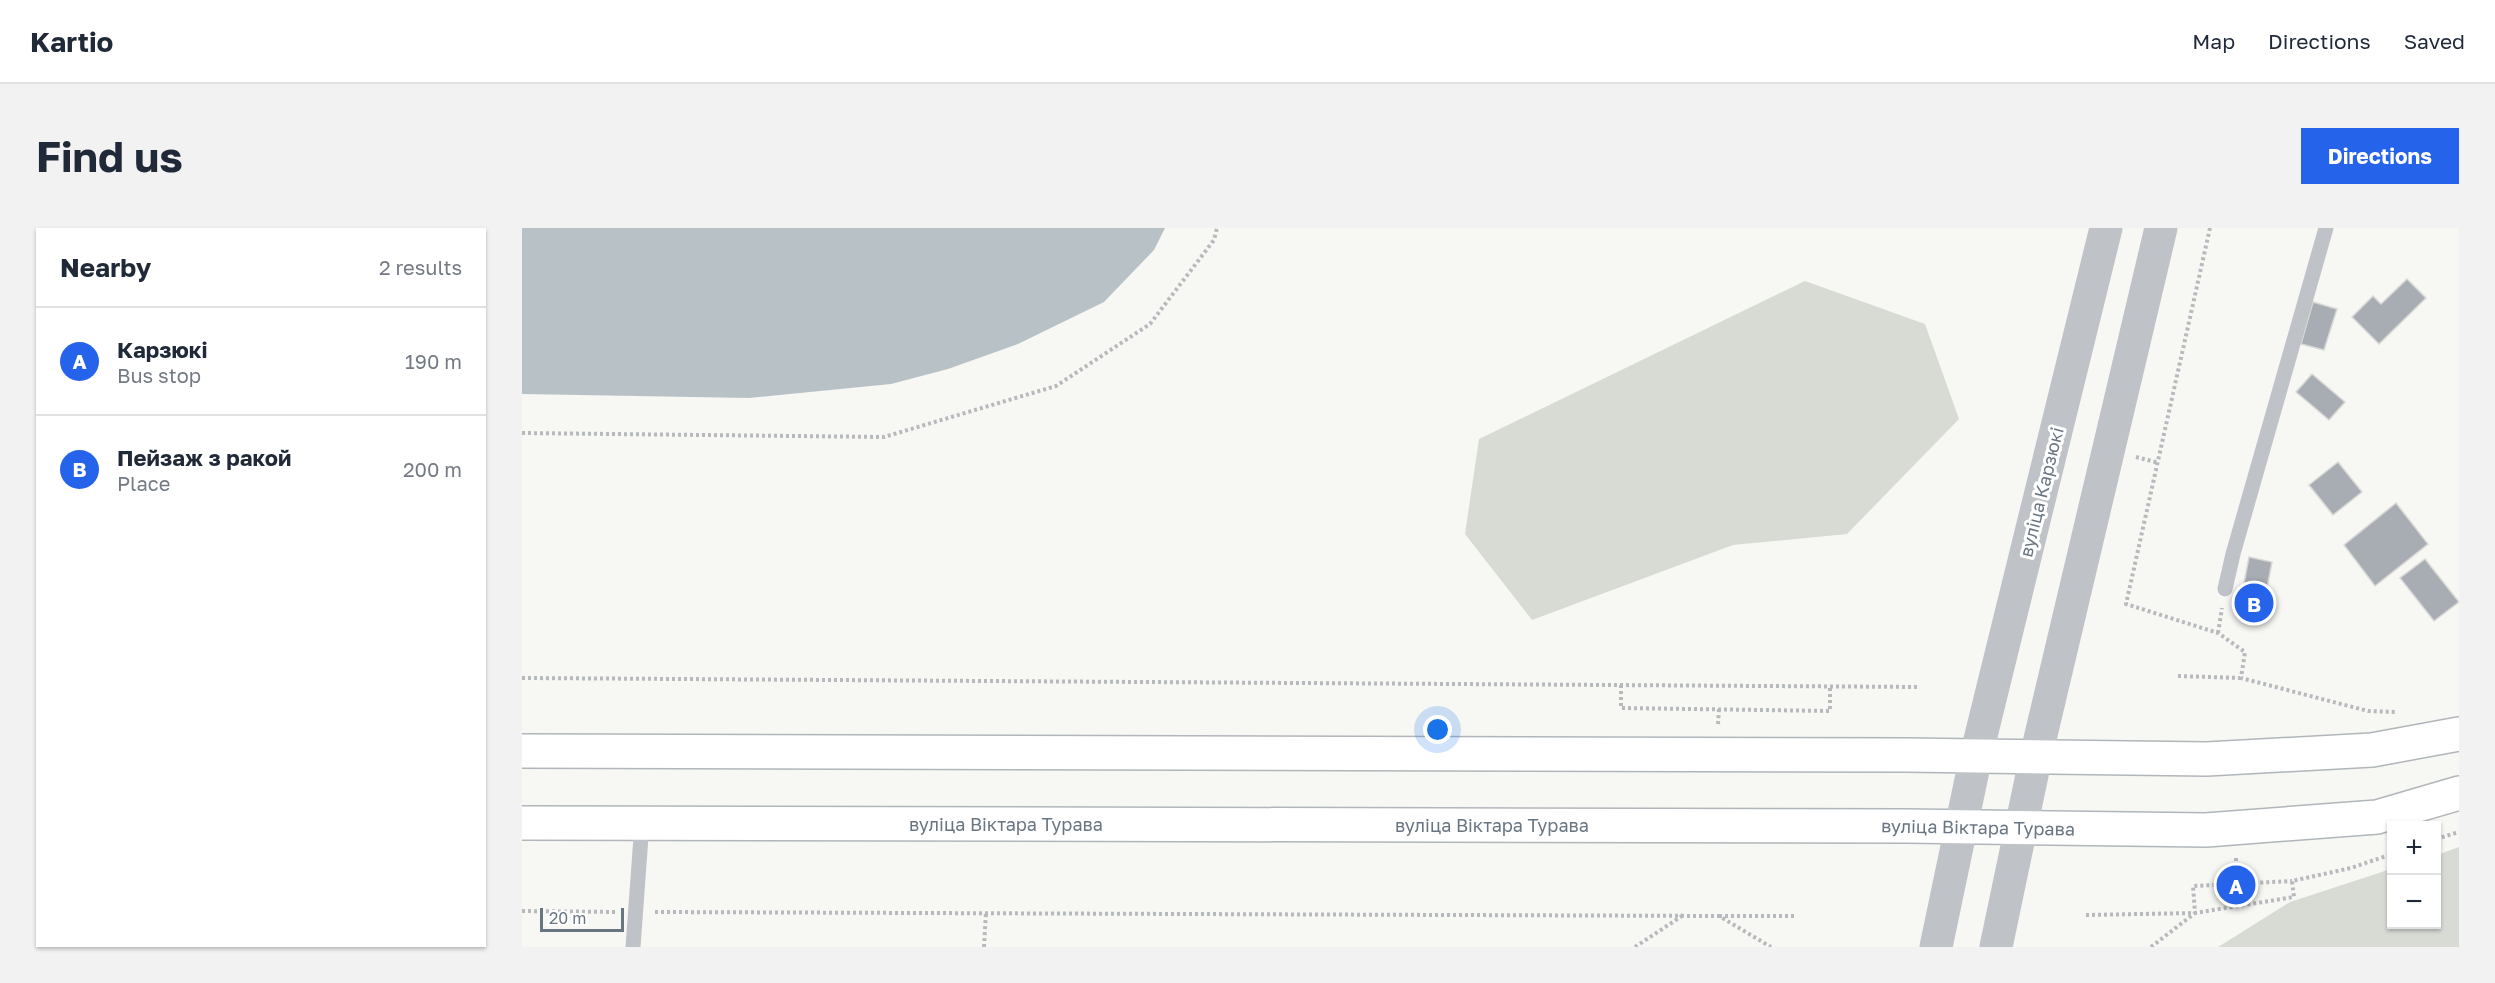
<!DOCTYPE html>
<meta charset="utf-8">
<style>
:root{--surface:#fff;--page:#f2f2f3;--text:#1f2937;--muted:#747a83;--line:#e0e1e3;--accent:#2563eb}
body{margin:0;font-family:"Golos Text",sans-serif;background:var(--page);color:var(--text)}
.controls{position:absolute;right:18px;bottom:18px;display:grid;overflow:hidden;border-radius:0px;box-shadow:0 2px 4px #0004}
.controls button{width:54px;height:54px;display:grid;place-items:center;padding:0;border:0;border-bottom:2px solid var(--line);background:var(--surface);color:var(--text);font:30px sans-serif}
.scale{position:absolute;left:18px;bottom:15px;width:84px;box-sizing:border-box;padding-left:6px;border:3px solid #697682;border-top:0;font-size:16px;line-height:21px;white-space:nowrap;color:#697682;-webkit-text-stroke:4px #fff;paint-order:stroke}
.you{position:absolute;left:916px;top:502px;width:21px;height:21px;margin:-15px;border:4px solid #fff;border-radius:50%;background:#1a73e8;box-shadow:0 0 0 9px #1a73e833}
.badge{display:grid;place-items:center;width:39px;height:39px;border-radius:50%;background:var(--accent);color:#fff;font-size:20px;font-weight:700}
.pin{position:absolute;translate:-50% -50%;border:3px solid #fff;box-shadow:0 2px 6px #0006}
.list{margin:0;padding:0;list-style:none}
h2{display:flex;justify-content:space-between;align-items:center;height:78px;margin:0;padding:0 24px;font-size:26px}
h2 small{font-size:20px;font-weight:400;color:var(--muted)}
.list li{display:grid;grid-template-columns:39px 1fr auto;gap:18px;align-items:center;box-sizing:border-box;height:108px;padding:0 24px;border-top:2px solid var(--line)}
.list b{display:block;font-size:22px;white-space:nowrap}
.list p{margin:0;font-size:20px;white-space:nowrap;color:var(--muted)}
.list em{font-size:20px;font-style:normal;color:var(--muted)}
.map{position:relative;flex:none;width:1937px;height:719px;overflow:hidden;border-radius:0px}
header{display:flex;align-items:center;gap:36px;box-sizing:border-box;height:84px;padding:0 30px;background:var(--surface);border-bottom:2px solid var(--line)}
header strong{font-size:28px}
nav{display:flex;gap:33px;margin-inline-start:auto;font-size:21px}
.intro{display:flex;align-items:center;justify-content:space-between;box-sizing:border-box;height:144px;padding:0 36px}
h1{margin:0;font-size:42px}
.button{padding:15px 27px;border-radius:0px;background:var(--accent);color:#fff;font-size:21px;font-weight:700}
main{display:flex;gap:36px;padding:0 36px}
aside{flex:1;background:var(--surface);border-radius:0px;box-shadow:0 2px 4px #0004}
.map>svg:first-child{display:block}
.green{fill:#d7dbd4}
.water{fill:#b8c2c6}
.building{fill:#a7adb3;stroke:#d9d9d7;stroke-width:1.5}
.lines{fill:none;stroke-linecap:round;stroke-linejoin:round}
.secondary-casing{stroke:#b1b6ba;stroke-width:36}
.path{stroke:#b7babc;stroke-width:4;stroke-dasharray:3 3;stroke-linecap:butt}
.service{stroke:#bfc2c6;stroke-width:15}
.tertiary{stroke:#bfc2c6;stroke-width:33}
.secondary{stroke:#fff;stroke-width:33}
.labels{text-anchor:middle;dominant-baseline:central;stroke-width:6;stroke-linejoin:round;paint-order:stroke}
.street-label{font-size:18px;fill:#697682;stroke:#fff}
</style>
<header>
<strong>Kartio</strong>
<nav><a>Map</a><a>Directions</a><a>Saved</a></nav>
</header>
<div class="intro"><h1>Find us</h1><a class="button">Directions</a></div>
<main>
<aside>
<h2>Nearby<small>2 results</small></h2>
<ul class="list">
<li><span class="badge">A</span><div><b>Карзюкі</b><p>Bus stop</p></div><em>190 m</em></li>
<li><span class="badge">B</span><div><b>Пейзаж з ракой</b><p>Place</p></div><em>200 m</em></li>
</ul>
</aside>
<div class="map">
<svg width="1937" height="719" viewBox="0 0 1937 719">
<rect width="100%" height="100%" fill="#f7f7f4"/>
<!-- green -->
<g class="green">
<polygon points="1283,53 1403,96 1437,191 1325,306 1211,317 1010,392 943,306 957,211"/>
<polygon points="1937,619 1937,719 1696,719 1768,674 1869,641 1870,696 1914,696 1915,627"/>
</g>
<!-- water -->
<polygon class="water" points="0,0 643,0 632,22 582,74 496,116 426,141 369,156 227,170 0,166"/>
<!-- building -->
<g class="building">
<polygon points="1885,51 1904,70 1857,116 1830,89 1851,68 1859,76"/>
<polygon points="1791,74 1815,81 1802,122 1779,116"/>
<polygon points="1790,146 1823,174 1807,192 1774,164"/>
<polygon points="1816,234 1840,264 1811,287 1787,257"/>
<polygon points="1874,275 1906,316 1853,358 1822,317"/>
<polygon points="1727,329 1750,334 1741,381 1718,376"/>
<polygon points="1903,331 1937,374 1912,393 1878,350"/>
</g>
<g class="lines">
<defs>
<g id="secondary">
<polyline points="0,523 1384,527 1685,531 1850,522 1937,506"/>
<polyline points="0,595 1384,598 1684,602 1855,589 1937,565"/>
</g>
</defs>
<!-- secondary casing -->
<use href="#secondary" class="secondary-casing"/>
<!-- path -->
<g class="path">
<polyline points="1688,0 1604,376 1696,405 1723,424 1719,450 1846,483 1874,484"/>
<polyline points="0,205 362,209 534,158 628,96 692,12 695,0"/>
<polyline points="1614,229 1637,235"/>
<polyline points="1696,405 1700,380"/>
<polyline points="1656,448 1718,450"/>
<polyline points="0,450 1398,459"/>
<polyline points="1099,457 1099,480 1308,483 1308,458"/>
<polyline points="1196,496 1197,481"/>
<polyline points="1914,611 1937,604"/>
<polyline points="1714,657 1714,628"/>
<polyline points="0,683 93,684"/>
<polyline points="133,684 1197,688 1249,719"/>
<polyline points="1564,687 1673,685 1772,669 1770,653 1829,640 1870,626"/>
<polyline points="1197,688 1275,688"/>
<polyline points="462,719 464,684"/>
<polyline points="1113,719 1160,688"/>
<polyline points="1629,719 1673,685 1671,658 1770,653"/>
</g>
<!-- service -->
<g class="service">
<polyline points="1703,361 1711,326 1804,0"/>
<polyline points="111,719 120,595"/>
</g>
<!-- tertiary -->
<g class="tertiary">
<polyline points="1414,719 1454,528 1584,0"/>
<polyline points="1474,719 1514,528 1639,0"/>
</g>
<!-- secondary -->
<use href="#secondary" class="secondary"/>
</g>
<g class="labels">
<!-- street labels -->
<g class="street-label">
<text transform="translate(1519 264) rotate(-76)">вуліца Карзюкі</text>
<text x="484" y="596">вуліца Віктара Турава</text>
<text x="970" y="597">вуліца Віктара Турава</text>
<text transform="translate(1456 599) rotate(1)">вуліца Віктара Турава</text>
</g>
</g>
</svg>
<div class="controls">
<button>+</button>
<button>−</button>
</div>
<div class="scale">20 m</div>
<div class="you"></div>
<div class="pin badge" style="left:1714px;top:657px">A</div>
<div class="pin badge" style="left:1732px;top:375px">B</div>
</div>
</main>
